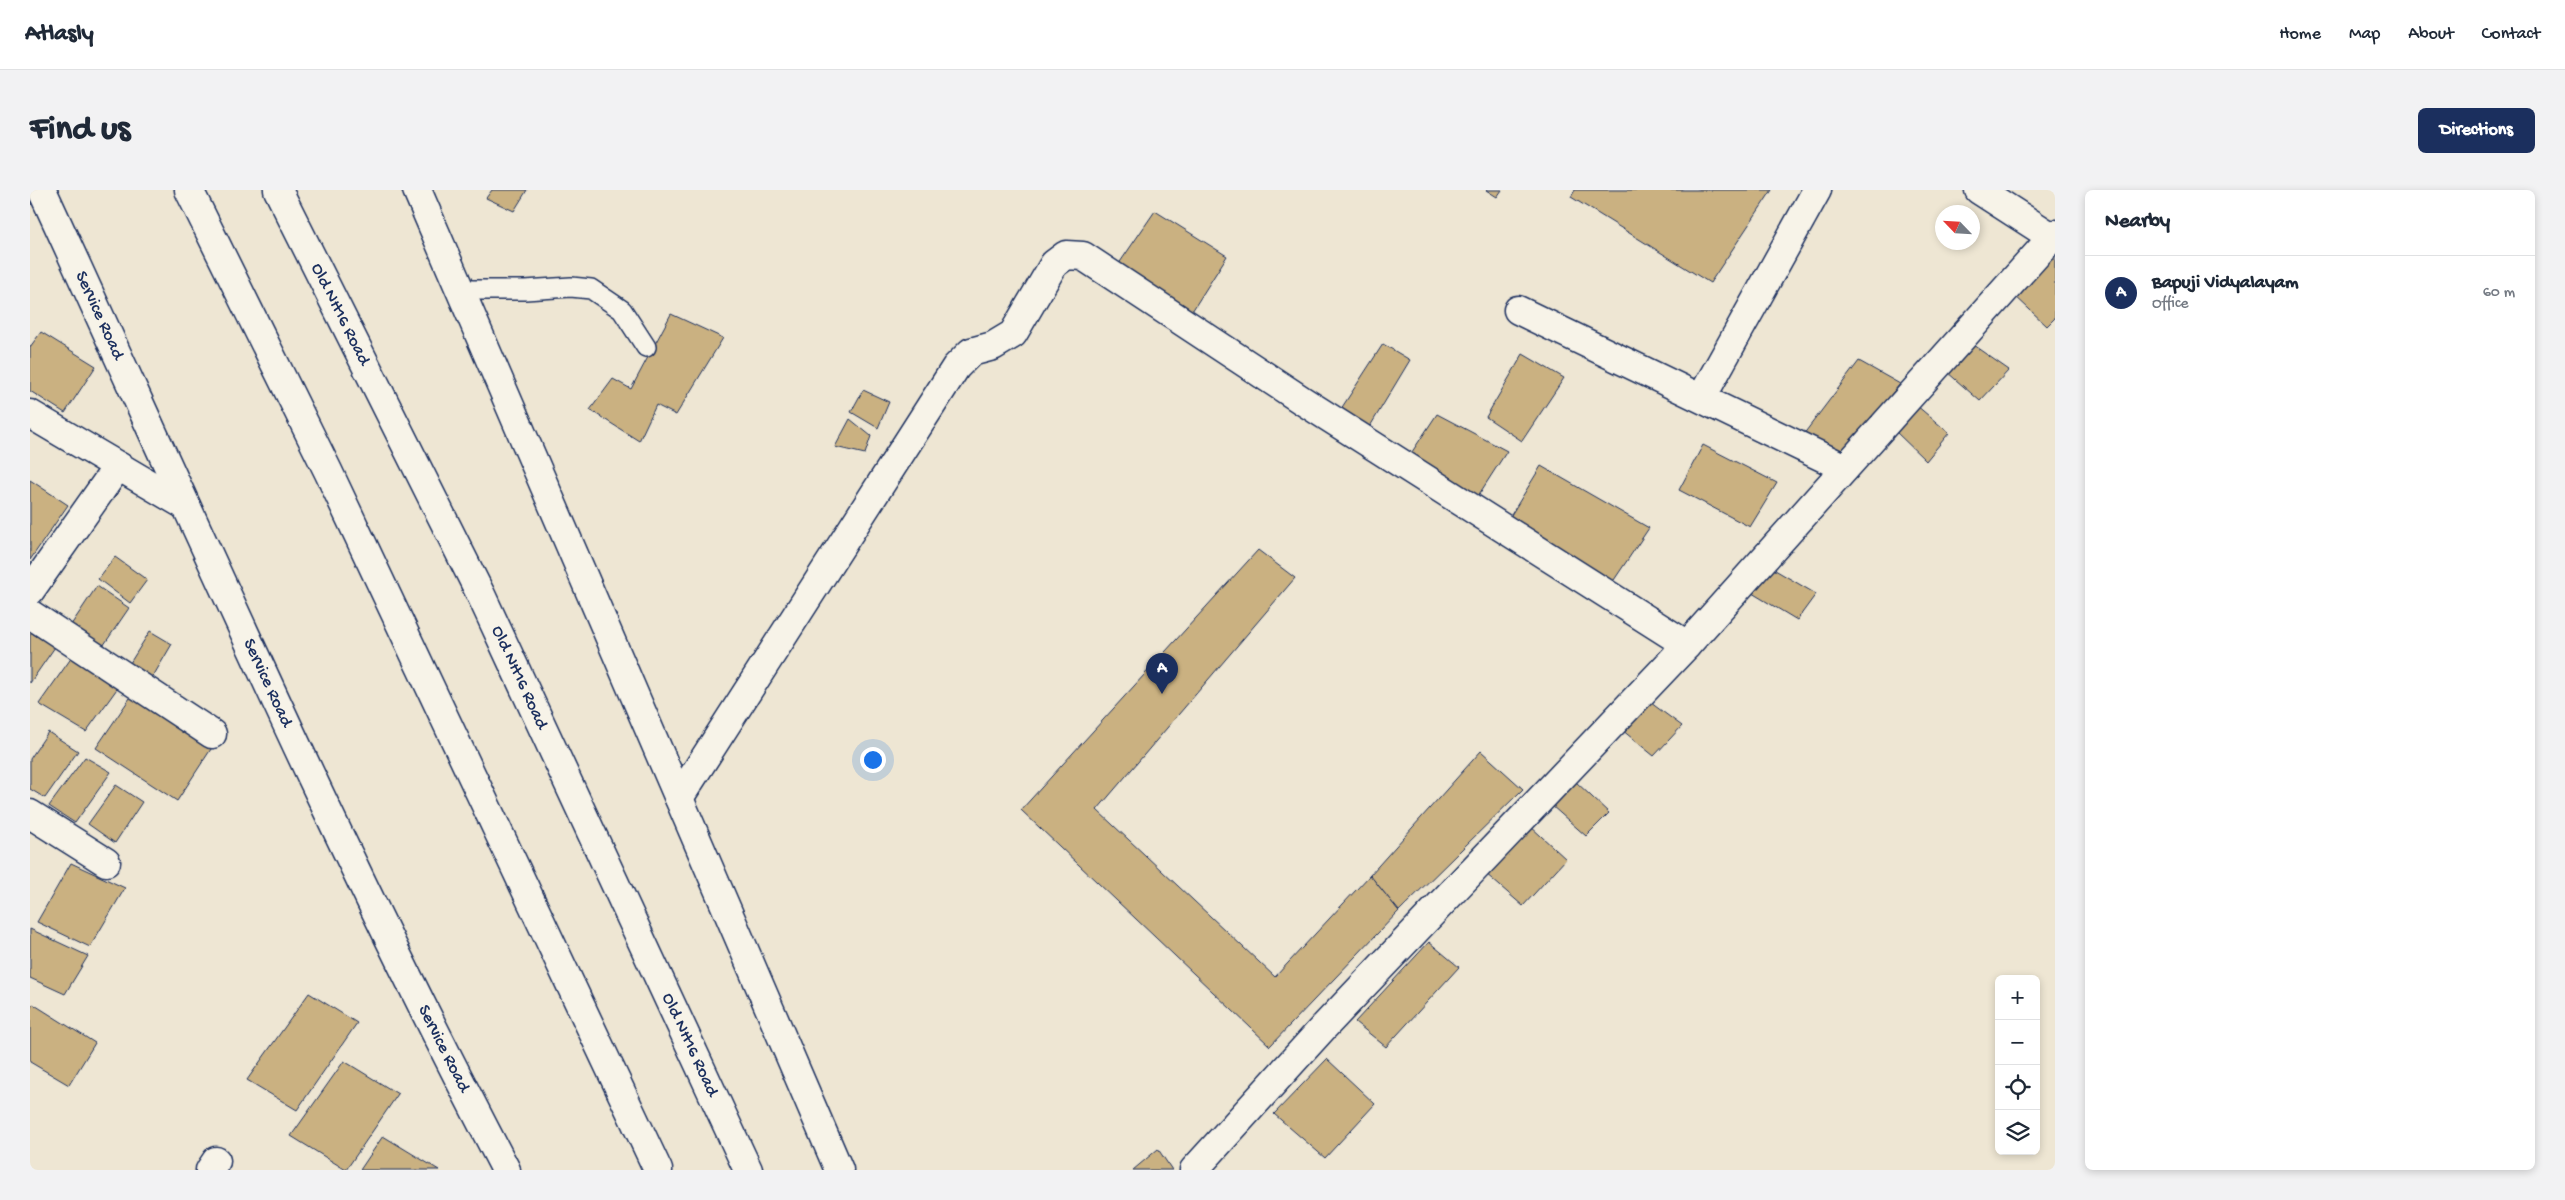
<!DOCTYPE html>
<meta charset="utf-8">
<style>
:root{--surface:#fff;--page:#f2f2f3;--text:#1f2937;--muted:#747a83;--line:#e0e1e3;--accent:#1b2f5e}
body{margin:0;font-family:"Gochi Hand",sans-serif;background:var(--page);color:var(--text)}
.controls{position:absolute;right:15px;bottom:15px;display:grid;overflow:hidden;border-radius:8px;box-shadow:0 2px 8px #0003}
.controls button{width:45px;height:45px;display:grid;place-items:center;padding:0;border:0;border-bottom:1px solid var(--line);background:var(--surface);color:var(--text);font:25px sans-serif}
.compass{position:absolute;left:1905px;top:15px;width:45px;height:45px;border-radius:50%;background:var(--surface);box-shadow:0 2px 8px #0003;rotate:295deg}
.you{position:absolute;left:842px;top:569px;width:18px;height:18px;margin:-12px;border:4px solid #fff;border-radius:50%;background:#1a73e8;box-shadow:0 0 0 8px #1a73e833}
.badge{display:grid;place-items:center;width:32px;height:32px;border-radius:50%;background:var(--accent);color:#fff;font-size:16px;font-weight:700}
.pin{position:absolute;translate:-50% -41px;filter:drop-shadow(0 1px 2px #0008)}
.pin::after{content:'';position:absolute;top:26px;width:18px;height:15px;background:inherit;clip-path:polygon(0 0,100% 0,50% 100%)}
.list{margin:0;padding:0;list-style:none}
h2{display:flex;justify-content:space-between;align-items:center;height:65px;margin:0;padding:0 20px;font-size:21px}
h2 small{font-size:16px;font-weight:400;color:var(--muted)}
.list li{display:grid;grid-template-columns:32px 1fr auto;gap:15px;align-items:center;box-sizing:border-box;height:75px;padding:0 20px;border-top:1px solid var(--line)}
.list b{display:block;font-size:19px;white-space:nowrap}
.list p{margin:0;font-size:16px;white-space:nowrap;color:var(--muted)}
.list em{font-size:16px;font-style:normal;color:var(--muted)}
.icon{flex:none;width:28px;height:28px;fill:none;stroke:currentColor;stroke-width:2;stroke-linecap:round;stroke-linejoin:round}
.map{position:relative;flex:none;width:2025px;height:980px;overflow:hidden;border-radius:8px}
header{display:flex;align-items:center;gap:30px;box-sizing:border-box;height:70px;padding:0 25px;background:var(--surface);border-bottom:1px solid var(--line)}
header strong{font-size:24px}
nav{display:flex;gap:28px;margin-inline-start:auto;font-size:18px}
.intro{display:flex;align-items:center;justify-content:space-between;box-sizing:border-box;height:120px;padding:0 30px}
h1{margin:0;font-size:35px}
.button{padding:12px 22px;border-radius:8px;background:var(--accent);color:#fff;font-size:18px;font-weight:700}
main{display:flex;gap:30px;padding:0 30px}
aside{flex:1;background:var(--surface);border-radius:8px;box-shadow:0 2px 8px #0003}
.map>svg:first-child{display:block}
.building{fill:#cab181;stroke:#1b2f5e}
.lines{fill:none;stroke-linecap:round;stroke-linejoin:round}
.lane-casing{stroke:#1b2f5e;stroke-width:22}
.street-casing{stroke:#1b2f5e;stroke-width:31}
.secondary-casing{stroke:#1b2f5e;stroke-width:31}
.primary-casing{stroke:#1b2f5e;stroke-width:31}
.lane{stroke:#f7f3e8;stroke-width:19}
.street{stroke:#f7f3e8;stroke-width:28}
.secondary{stroke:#f7f3e8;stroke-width:28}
.primary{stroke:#f7f3e8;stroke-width:28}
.labels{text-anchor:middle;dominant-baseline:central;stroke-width:4.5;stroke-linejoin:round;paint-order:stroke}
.street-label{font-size:18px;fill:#1b2f5e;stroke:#f7f3e8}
</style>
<header>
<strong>Atlasly</strong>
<nav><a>Home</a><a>Map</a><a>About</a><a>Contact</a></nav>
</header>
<div class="intro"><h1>Find us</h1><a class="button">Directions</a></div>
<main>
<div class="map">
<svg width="2025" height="980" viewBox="0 0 2025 980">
<rect width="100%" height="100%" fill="#eee6d3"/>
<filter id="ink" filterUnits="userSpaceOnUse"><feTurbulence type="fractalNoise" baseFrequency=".02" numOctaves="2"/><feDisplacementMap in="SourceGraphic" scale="10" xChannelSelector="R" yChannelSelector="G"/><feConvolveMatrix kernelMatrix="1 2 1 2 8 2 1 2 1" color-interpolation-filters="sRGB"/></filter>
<g filter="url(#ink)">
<!-- building -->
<g class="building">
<polygon points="462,0 497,0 484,21 456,8"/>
<polygon points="1456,0 1472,0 1467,7"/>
<polygon points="1545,0 1742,0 1680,93 1541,7"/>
<polygon points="1125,21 1197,66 1159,126 1086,78"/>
<polygon points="2025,60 2025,128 2017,136 1983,104"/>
<polygon points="641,124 693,148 646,225 626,215 609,251 560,220 583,189 601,199"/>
<polygon points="11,142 66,176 35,223 0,201 0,157"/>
<polygon points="1353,154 1380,170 1336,243 1307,225"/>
<polygon points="1943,155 1979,180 1950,211 1917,182"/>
<polygon points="1493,164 1534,188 1492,251 1456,227"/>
<polygon points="1829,171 1870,194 1810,267 1770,249"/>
<polygon points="833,200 859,212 848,238 821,222"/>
<polygon points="1886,215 1919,243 1896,271 1864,240"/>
<polygon points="1407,224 1477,261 1446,309 1378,268"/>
<polygon points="820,229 841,246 835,264 805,257"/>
<polygon points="1673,255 1747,293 1720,337 1649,300"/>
<polygon points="1511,276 1619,338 1582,393 1478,330"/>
<polygon points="0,290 38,315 0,370"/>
<polygon points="1228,360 1265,388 1067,620 1245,787 1340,685 1369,721 1240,856 991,620"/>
<polygon points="85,367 117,390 100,413 68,389"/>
<polygon points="1740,377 1786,404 1767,430 1722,403"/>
<polygon points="67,396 99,418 69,462 37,441"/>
<polygon points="120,441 142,454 118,495 95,481"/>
<polygon points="0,442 25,457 0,493"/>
<polygon points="42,467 89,496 56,542 9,514"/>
<polygon points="102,505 183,556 147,611 66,558"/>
<polygon points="1617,510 1652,536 1624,566 1592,540"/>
<polygon points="18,542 48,561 15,608 0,599 0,569"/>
<polygon points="1451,561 1493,599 1369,721 1340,685"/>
<polygon points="55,567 81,582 45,633 19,616"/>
<polygon points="1545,591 1579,623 1556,646 1522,616"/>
<polygon points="86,595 112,612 85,653 58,634"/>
<polygon points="1499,635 1536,669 1493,716 1455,683"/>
<polygon points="41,673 95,698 60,757 7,732"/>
<polygon points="0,739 58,766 35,804 0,788"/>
<polygon points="1399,752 1429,777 1356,857 1325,832"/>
<polygon points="279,803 327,833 267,920 217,890"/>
<polygon points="3,814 65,853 39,895 0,872 0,819"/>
<polygon points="1297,869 1345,914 1295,968 1244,924"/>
<polygon points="314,871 368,904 316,980 261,946"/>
<polygon points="353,946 409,980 330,980"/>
<polygon points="1128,959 1142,980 1103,980"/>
</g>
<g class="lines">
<defs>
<polyline id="lane" points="431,100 495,100 541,97 561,99 592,120 616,157"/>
<g id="street">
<polyline points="1949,0 2022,47"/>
<polyline points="1488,120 1815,278"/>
<polyline points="1672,207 1787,0"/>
<polyline points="0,224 156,316"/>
<polyline points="0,401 88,276"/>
<polyline points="0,424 182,544"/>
<polyline points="649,608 926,177 941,162 963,156 983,144 1024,74 1036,65 1053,66 1273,211 1657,455"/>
<polyline points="0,624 76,672"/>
<polyline points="180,980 186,971"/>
<polyline points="1164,980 1292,839 1657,455 2025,44"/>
</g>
<g id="secondary">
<path id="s1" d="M12,0c151,328 296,660 464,980"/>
<polyline points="387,0 809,980"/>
</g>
<g id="primary">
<polyline points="159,0 298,281 628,980"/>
<path id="s2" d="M248,0l203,405 267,575"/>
</g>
</defs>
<!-- lane casing -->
<use href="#lane" class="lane-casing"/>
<!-- street casing -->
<use href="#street" class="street-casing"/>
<!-- secondary casing -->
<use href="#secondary" class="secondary-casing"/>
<!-- primary casing -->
<use href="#primary" class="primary-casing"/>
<!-- lane -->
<use href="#lane" class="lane"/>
<!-- street -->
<use href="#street" class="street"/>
<!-- secondary -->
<use href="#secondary" class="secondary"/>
<!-- primary -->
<use href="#primary" class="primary"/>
</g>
</g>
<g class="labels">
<!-- street labels -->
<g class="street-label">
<text stroke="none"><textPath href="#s2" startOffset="139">Old NH16 Road</textPath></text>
<text stroke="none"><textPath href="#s1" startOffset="138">Service Road</textPath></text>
<text stroke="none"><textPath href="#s2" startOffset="544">Old NH16 Road</textPath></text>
<text stroke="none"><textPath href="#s1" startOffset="542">Service Road</textPath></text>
<text stroke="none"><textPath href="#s2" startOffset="949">Old NH16 Road</textPath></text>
<text stroke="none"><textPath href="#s1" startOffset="948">Service Road</textPath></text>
</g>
</g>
</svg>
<div class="controls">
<button>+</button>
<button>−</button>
<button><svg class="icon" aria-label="locate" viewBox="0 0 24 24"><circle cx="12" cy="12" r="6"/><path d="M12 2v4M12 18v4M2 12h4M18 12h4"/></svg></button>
<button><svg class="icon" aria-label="layers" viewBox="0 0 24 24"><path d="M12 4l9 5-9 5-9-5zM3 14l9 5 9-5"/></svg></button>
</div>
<svg class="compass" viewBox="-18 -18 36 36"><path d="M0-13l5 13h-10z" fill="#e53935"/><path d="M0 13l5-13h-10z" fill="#747a83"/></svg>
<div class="you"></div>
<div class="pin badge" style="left:1132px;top:504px">A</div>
</div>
<aside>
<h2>Nearby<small></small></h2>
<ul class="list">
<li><span class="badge">A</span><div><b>Bapuji Vidyalayam</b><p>Office</p></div><em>60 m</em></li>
</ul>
</aside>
</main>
